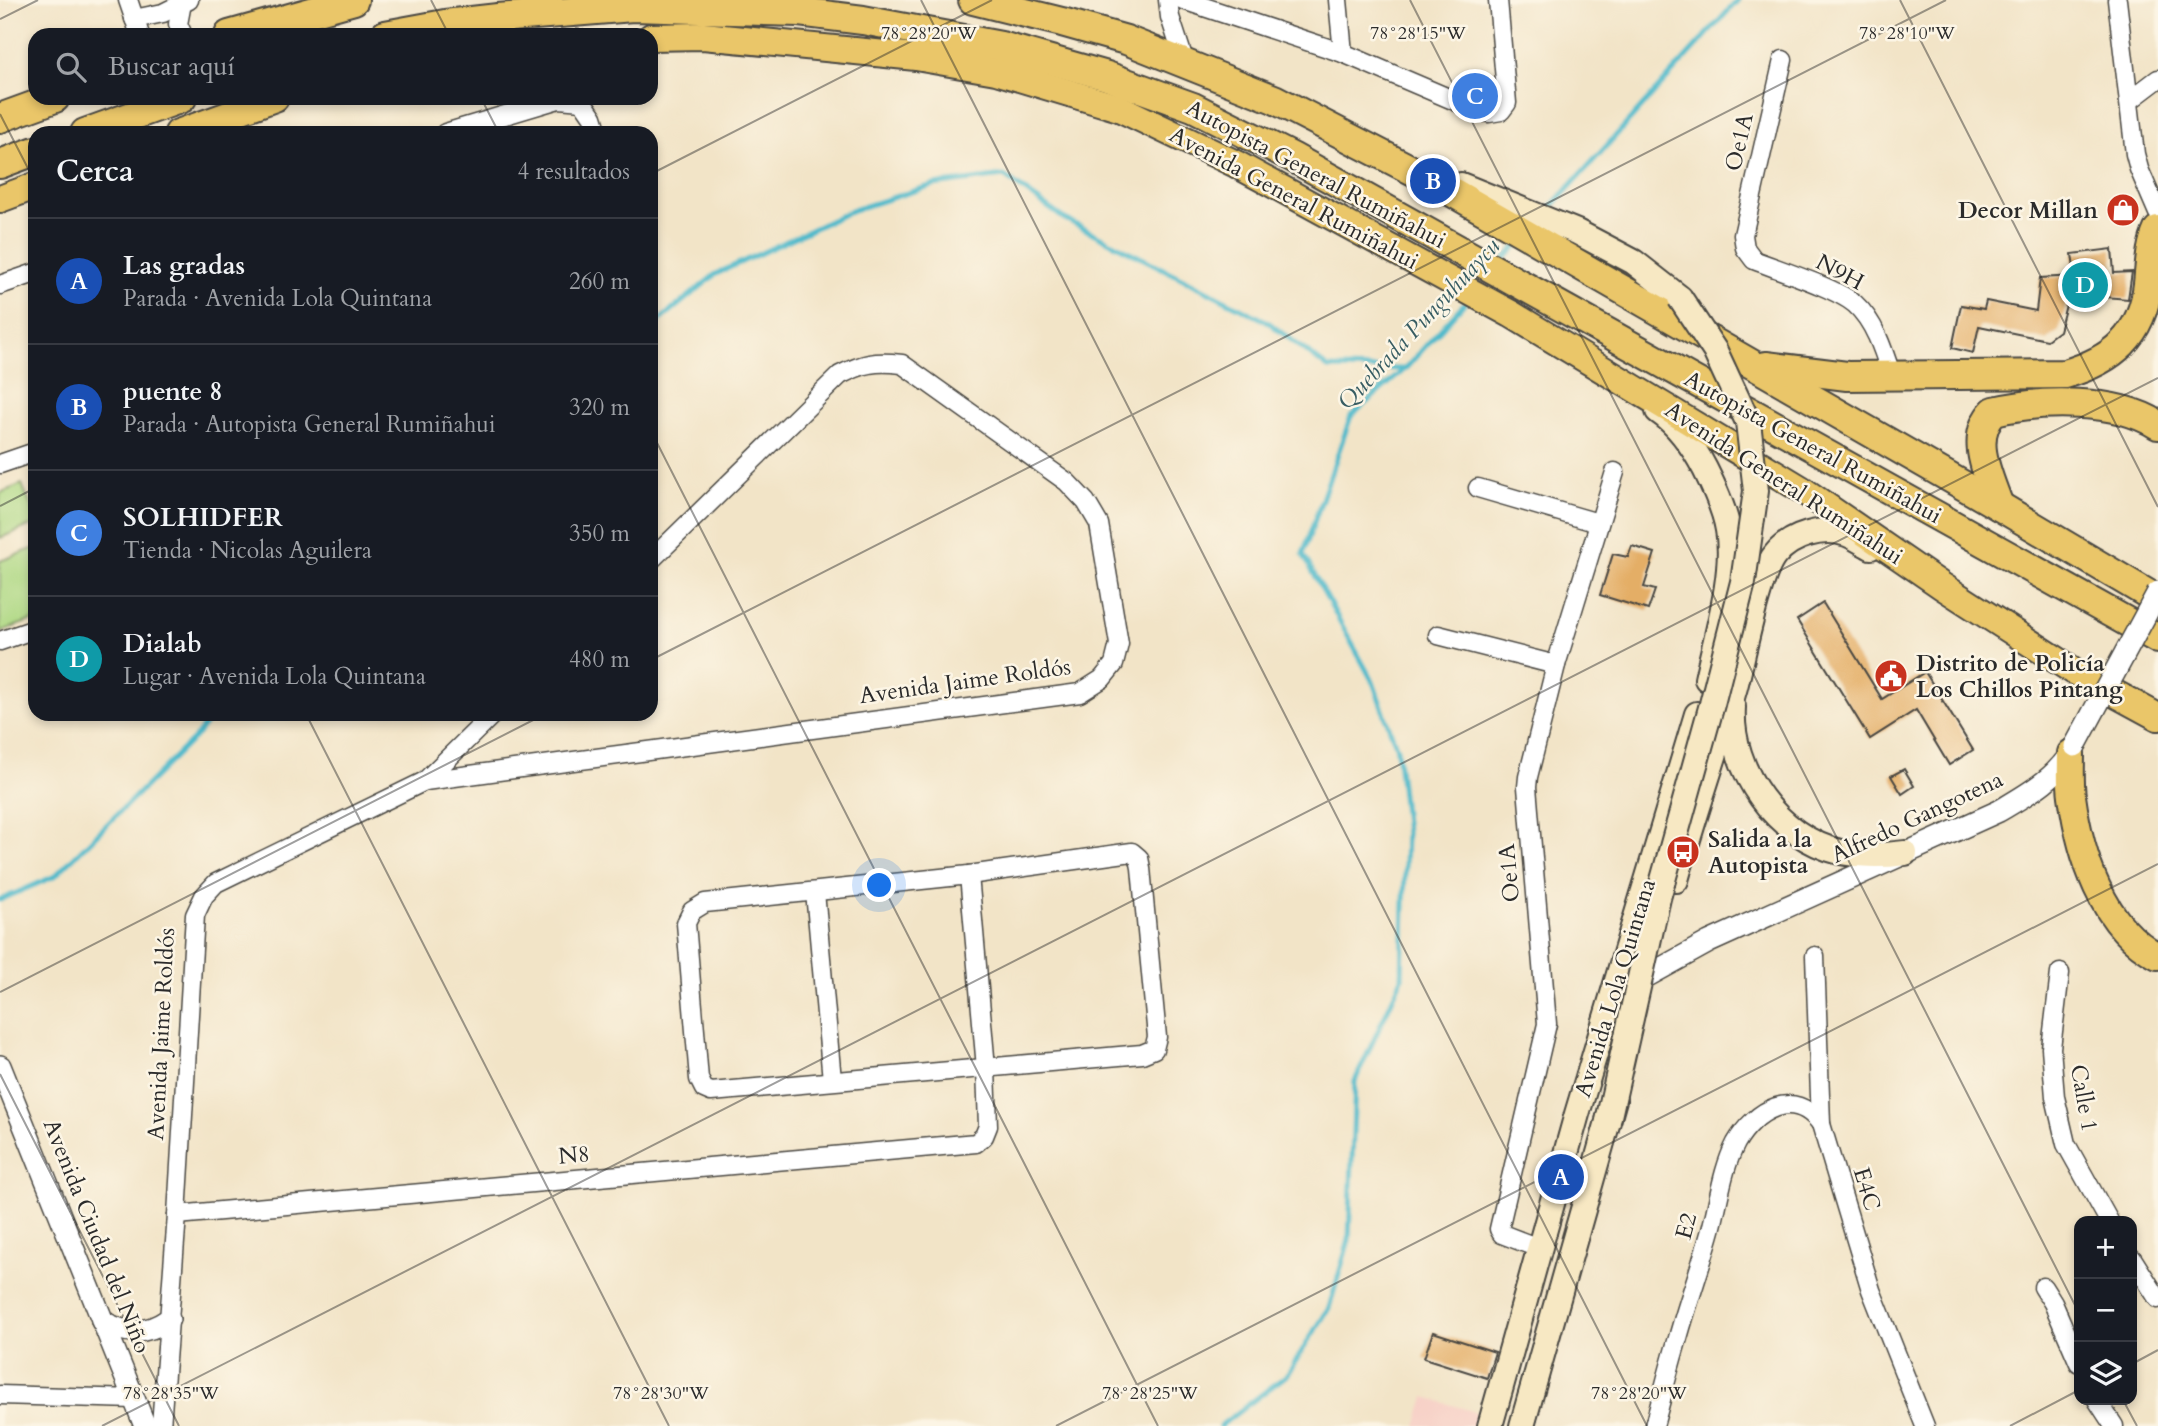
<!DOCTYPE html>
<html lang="es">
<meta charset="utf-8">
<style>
:root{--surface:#171b24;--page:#20242c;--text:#f1f3f6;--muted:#9ea1a6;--line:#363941;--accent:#1a73e8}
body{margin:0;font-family:Cardo,serif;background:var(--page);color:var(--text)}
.controls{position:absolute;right:21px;bottom:21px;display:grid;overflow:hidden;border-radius:14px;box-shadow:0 4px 10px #0003}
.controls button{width:63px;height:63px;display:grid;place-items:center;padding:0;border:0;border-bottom:2px solid var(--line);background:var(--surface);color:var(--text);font:35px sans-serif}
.you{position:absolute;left:880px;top:886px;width:24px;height:24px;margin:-18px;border:5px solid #fff;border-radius:50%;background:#1a73e8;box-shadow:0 0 0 10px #1a73e833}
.badge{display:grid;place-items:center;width:46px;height:46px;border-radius:50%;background:var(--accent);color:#fff;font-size:23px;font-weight:700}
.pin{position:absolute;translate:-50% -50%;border:4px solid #fff;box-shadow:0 2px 7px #0006}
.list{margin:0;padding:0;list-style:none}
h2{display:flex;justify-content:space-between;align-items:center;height:91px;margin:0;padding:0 28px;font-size:30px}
h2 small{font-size:23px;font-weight:400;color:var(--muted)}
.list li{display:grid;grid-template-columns:46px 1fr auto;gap:21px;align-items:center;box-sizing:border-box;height:126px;padding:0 28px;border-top:2px solid var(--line)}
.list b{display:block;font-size:26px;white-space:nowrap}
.list p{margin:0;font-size:23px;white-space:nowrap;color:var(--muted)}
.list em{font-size:23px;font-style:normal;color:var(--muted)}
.icon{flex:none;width:38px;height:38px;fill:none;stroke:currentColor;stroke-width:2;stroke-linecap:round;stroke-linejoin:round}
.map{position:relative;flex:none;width:2158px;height:1426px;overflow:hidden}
.search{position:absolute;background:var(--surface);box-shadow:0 4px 10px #0003;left:28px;top:28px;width:630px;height:77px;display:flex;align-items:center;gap:18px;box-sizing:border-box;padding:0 24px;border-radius:21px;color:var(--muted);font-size:26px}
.panel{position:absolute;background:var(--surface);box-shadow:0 4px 10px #0003;left:28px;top:126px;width:630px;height:595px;border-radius:21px}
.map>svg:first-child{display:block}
.built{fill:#f7d1c7}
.green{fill:#aed883;stroke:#6c8257;stroke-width:2}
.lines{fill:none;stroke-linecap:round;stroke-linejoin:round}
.stream{stroke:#4fbacb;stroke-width:5}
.building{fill:#e4ae66}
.minor-casing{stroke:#494742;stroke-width:21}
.tertiary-casing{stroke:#494742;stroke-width:24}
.secondary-casing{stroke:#494742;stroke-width:28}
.primary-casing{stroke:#494742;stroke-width:30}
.trunk-casing{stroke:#494742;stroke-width:32}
.minor{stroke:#fff;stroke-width:18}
.tertiary{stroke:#fff;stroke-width:21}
.secondary{stroke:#f7e8c3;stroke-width:24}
.primary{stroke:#eac669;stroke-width:26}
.trunk{stroke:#eac669;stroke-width:28}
.tertiary-bridge-casing{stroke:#494742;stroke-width:24;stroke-linecap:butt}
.secondary-bridge-casing{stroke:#494742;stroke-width:28;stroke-linecap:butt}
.tertiary-bridge{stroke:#fff;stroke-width:21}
.secondary-bridge{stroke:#f7e8c3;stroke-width:24}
.ticks{fill:none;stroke:#2b2b2b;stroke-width:2;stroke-opacity:0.45}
.labels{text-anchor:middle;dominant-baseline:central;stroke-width:5;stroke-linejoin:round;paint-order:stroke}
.street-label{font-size:23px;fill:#2b2b2b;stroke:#fcf5e5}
.poi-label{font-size:23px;font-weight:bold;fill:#2b2b2b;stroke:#fcf5e5;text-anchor:start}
.water-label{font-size:24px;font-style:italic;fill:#385d63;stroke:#fcf5e5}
.ticks-label{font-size:18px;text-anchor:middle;fill:#2b2b2b;stroke:#fcf5e5;stroke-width:5;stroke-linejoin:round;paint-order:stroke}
</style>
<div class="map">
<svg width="2158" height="1426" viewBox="0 0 2158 1426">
<rect width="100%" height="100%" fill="#fcf5e5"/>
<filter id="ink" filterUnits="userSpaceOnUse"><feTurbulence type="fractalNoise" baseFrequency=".0143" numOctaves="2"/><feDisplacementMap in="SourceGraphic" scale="14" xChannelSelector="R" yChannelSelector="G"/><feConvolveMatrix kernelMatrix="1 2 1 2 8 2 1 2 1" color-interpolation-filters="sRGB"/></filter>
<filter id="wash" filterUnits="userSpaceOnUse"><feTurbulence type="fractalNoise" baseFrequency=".00686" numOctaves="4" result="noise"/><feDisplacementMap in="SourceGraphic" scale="28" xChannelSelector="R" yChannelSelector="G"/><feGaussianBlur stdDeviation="1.57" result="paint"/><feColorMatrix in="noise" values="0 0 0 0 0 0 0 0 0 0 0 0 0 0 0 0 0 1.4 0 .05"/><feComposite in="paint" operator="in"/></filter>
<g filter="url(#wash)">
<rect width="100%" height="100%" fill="#f2e4c7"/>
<!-- built -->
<polygon class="built" points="1425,1397 1482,1414 1478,1426 1416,1426"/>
<!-- green -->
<g class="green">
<polygon points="22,484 35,516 35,524 0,538 0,493"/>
<polygon points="35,548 35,619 0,632 0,561"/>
</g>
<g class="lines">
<!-- stream -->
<g class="stream">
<polyline points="1547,212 1738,0"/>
<polyline points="1500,264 1520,242"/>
<polyline points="651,330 660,320 716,274 853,210 933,185 1004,176 1063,218 1268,322 1328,368 1405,369"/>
<polyline points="0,900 55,876 197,735 213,714"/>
<polyline points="1220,1426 1287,1375 1329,1308 1349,1240 1355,1081 1402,978 1406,832 1397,749 1373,682 1303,554 1351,416 1405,369 1468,299"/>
</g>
</g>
<g id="blocks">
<!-- building -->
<g class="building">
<polygon points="2112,249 2114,273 2132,272 2128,299 2069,294 2059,331 2047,340 1979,326 1973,353 1952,348 1961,305 1984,309 1986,301 2036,311 2040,278 2075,276 2072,254"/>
<polygon points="1632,546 1655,553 1644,587 1655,590 1648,610 1600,595 1613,554 1628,557"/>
<polygon points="1823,603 1882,699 1925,672 1973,750 1949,765 1916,710 1870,739 1797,620"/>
<polygon points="1904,769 1914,786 1902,794 1891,776"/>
<polygon points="1433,1332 1495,1352 1487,1378 1424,1358"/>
</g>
</g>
</g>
<g filter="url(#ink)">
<use href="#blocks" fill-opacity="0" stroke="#494742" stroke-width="2"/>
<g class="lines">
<defs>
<g id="minor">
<polyline points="128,0 140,35"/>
<polyline points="1168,0 1170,17 1185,63"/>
<polyline points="1183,0 1343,53 1474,109 1489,113 1501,111 1507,103 1498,0"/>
<polyline points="1338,0 1343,53"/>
<polyline points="2117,0 2135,154 2139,169 2158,213"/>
<polyline points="182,3 178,24 183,35"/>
<polyline points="134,19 163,13 189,0"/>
<path d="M1783,60l-40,175 2,13 9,12c25,10 82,28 101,44 20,18 29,48 37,73"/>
<polyline points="2129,101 2158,79"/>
<polyline points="445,133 559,99 582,101 593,117 598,133"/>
<polyline points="0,285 35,273"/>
<polyline points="0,464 35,452"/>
<polyline points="1478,488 1598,523"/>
<polyline points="1438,635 1556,665"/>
<polyline points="0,641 35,629"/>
<path d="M425,781l655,-88 22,-14 12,-15 5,-20 -20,-120 -13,-22 -19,-20 -165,-118c-27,-3 -38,-1 -62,11l-189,185"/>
<polygon points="1132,852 1139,858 1141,868 1157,1037 1154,1049 1142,1054 711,1092 704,1089 699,1079 686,923 692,911 705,903 969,875"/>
<polyline points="815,892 832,1080"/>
<polyline points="1815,956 1821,1124 1871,1290 1925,1426"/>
<polyline points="2060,973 2051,1048 2055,1097 2066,1144 2109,1221"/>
<polyline points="177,1215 976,1143 984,1136 988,1126 986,1068 969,875"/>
<polyline points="1541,1249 1502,1234 1499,1229 1547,1024 1527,787 1528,777 1556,665 1615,472"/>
<polyline points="2132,1258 2158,1299"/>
<polyline points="2043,1287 2053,1303 2079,1363"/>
<polyline points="0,1395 134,1399"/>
<polyline points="2097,1400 2114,1426"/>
<polyline points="161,1426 177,1215 195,915 204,896 216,883 425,781 493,714"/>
<path d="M1654,1426c8,-29 15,-59 24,-88 10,-36 23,-72 33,-108 8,-29 11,-60 25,-87 19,-33 58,-56 85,-19"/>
</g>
<g id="tertiary">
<path d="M1631,985l78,-43 290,-131c27,-16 60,-34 75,-64"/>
<polyline points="0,1066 145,1426"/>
<path d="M102,1321c23,14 44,14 67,-2"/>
</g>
<g id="secondary">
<polyline points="1461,185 1577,232 1634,262 1680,298"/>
<path d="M1658,411c21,14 35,35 47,58 9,18 20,41 23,61 8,42 -12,106 -21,149"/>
<path d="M1733,707c-4,63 45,131 107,145 22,4 43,4 65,1"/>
<path d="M1676,880c18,-65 41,-129 59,-193 8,-30 23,-112 40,-132 16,-20 48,-29 72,-21 8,3 16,9 24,13"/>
<polyline points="1490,1426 1577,1114 1697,714"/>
<polyline points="1522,1426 1614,1100"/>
</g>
<g id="primary">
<polyline points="651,37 703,36 916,57 996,71 1119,108 1236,164 1511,314 1801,489 1942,586 2077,673 2158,717"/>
<polyline points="178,133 275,98"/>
<polyline points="0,199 35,186"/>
<path d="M2071,753c0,14 -1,29 1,43 8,58 30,132 86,160"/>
</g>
<g id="trunk">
<polyline points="973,0 1062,22 1126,40 1274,99 1433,181 1999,506 2158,600"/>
<polyline points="229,35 354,0"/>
<polyline points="385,35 445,24 498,18 633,7 799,12 863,20 1001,46 1107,76 1193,107 1292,157 2158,639"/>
<polyline points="0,118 55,98"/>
<polyline points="85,133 182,98"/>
<polyline points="0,164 35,151"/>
<path d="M1766,366l81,10 218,-2c48,-14 77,-38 83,-90 2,-18 2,-37 10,-54"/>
<path d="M1999,506c-10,-30 -31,-68 -5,-95 47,-11 122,-13 164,14"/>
</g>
</defs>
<!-- minor casing -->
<use href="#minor" class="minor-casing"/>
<!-- tertiary casing -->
<use href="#tertiary" class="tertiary-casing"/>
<!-- secondary casing -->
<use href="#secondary" class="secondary-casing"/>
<!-- primary casing -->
<use href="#primary" class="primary-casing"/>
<!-- trunk casing -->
<use href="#trunk" class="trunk-casing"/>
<!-- minor -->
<use href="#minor" class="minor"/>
<!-- tertiary -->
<use href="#tertiary" class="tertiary"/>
<!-- secondary -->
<use href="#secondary" class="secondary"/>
<!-- primary -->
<use href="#primary" class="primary"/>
<!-- trunk -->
<use href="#trunk" class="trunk"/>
<defs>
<polyline id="tertiary-bridge" points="2075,746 2158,592"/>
<polyline id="secondary-bridge" points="1608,1121 1658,898 1712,704 1743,582 1756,491 1748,422 1715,351 1680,298"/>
</defs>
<!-- tertiary-bridge casing -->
<use href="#tertiary-bridge" class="tertiary-bridge-casing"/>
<!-- secondary-bridge casing -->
<use href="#secondary-bridge" class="secondary-bridge-casing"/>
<!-- tertiary-bridge -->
<use href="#tertiary-bridge" class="tertiary-bridge"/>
<!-- secondary-bridge -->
<use href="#secondary-bridge" class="secondary-bridge"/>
</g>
</g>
<!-- ticks -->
<path class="ticks" d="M431,0l18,35M921,0l726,1426M1410,0l669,1313M1900,0l258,507M0,19l38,-19M481,98l18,35M0,114l35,68M651,174l341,-174M651,431l507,995M0,506l35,-18M651,660l1295,-660M306,714l363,712M0,992l545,-278M0,1074l179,352M2132,1364l26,-14M2123,1400l14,26M102,1426l2056,-1048M1056,1426l1102,-562M2010,1426l69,-36"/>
<!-- icons -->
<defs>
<symbol id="shop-disc" viewBox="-11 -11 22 22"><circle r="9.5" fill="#c8321e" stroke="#fcf5e5"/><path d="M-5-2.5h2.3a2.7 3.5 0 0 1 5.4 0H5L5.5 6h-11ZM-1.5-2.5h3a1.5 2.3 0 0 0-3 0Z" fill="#fff"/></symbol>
<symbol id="civic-disc" viewBox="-11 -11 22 22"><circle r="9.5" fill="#c8321e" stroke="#fcf5e5"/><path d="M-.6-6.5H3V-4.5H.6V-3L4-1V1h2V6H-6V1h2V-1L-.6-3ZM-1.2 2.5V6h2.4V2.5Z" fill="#fff"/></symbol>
<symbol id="bus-disc" viewBox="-11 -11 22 22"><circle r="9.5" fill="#c8321e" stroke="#fcf5e5"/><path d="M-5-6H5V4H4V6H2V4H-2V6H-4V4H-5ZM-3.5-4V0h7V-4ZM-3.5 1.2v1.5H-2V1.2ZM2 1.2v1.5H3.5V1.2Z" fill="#fff"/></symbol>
</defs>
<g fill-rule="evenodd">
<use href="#shop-disc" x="2104" y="191" width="38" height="38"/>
<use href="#civic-disc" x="1872" y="657" width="38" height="38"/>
<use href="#bus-disc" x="1664" y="833" width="38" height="38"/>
</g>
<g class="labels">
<!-- street labels -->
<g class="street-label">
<text transform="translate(1739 142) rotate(-77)">Oe1A</text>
<text transform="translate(1316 174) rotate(28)">Autopista General Rumiñahui</text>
<text transform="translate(1294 198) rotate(28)">Avenida General Rumiñahui</text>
<text transform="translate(1840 272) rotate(28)">N9H</text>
<text transform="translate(1813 447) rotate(29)">Autopista General Rumiñahui</text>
<text transform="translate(1784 483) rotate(33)">Avenida General Rumiñahui</text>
<text transform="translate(965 681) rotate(-8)">Avenida Jaime Roldós</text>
<text transform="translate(1917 817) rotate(-25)">Alfredo Gangotena</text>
<text transform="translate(1509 873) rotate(-95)">Oe1A</text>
<text transform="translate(1615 988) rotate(-73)">Avenida Lola Quintana</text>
<text transform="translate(161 1034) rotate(-87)">Avenida Jaime Roldós</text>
<text transform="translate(2084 1098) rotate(80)">Calle 1</text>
<text transform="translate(574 1155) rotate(-5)">N8</text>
<text transform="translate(1867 1189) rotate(73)">E4C</text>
<text transform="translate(1686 1226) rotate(-75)">E2</text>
<text transform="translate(97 1236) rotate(68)">Avenida Ciudad del Niño</text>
</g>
<!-- poi labels -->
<g class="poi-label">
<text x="2098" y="210" text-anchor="end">Decor Millan</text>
<text x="1916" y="663">Distrito de Policía<tspan x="1916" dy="26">Los Chillos Pintang</tspan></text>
<text x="1708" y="839">Salida a la<tspan x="1708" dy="26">Autopista</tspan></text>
</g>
<!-- water labels -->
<g class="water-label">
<text transform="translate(1419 324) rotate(-47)">Quebrada Punguhuaycu</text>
</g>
</g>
<g class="ticks-label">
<text x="929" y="39">78°28'20"W</text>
<text x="1418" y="39">78°28'15"W</text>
<text x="1907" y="39">78°28'10"W</text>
<text x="171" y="1399">78°28'35"W</text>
<text x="661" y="1399">78°28'30"W</text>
<text x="1150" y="1399">78°28'25"W</text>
<text x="1639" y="1399">78°28'20"W</text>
</g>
</svg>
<div class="controls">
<button>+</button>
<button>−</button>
<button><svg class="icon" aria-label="layers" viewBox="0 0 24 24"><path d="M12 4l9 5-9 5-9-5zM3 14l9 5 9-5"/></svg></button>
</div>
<div class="you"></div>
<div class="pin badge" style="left:1561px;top:1177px;background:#1a4fb4">A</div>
<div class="pin badge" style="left:1433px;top:181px;background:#1a4fb4">B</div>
<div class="pin badge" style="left:1475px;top:96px;background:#3f7fe0">C</div>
<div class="pin badge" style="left:2085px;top:285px;background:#0f9aa8">D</div>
<div class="search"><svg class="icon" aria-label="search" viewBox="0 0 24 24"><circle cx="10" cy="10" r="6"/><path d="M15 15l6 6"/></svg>Buscar aquí</div>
<section class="panel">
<h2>Cerca<small>4 resultados</small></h2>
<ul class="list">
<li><span class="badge" style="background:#1a4fb4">A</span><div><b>Las gradas</b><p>Parada · Avenida Lola Quintana</p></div><em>260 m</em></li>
<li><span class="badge" style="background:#1a4fb4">B</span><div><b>puente 8</b><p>Parada · Autopista General Rumiñahui</p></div><em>320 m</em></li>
<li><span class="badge" style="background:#3f7fe0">C</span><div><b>SOLHIDFER</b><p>Tienda · Nicolas Aguilera</p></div><em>350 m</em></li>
<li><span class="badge" style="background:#0f9aa8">D</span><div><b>Dialab</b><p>Lugar · Avenida Lola Quintana</p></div><em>480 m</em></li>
</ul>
</section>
</div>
